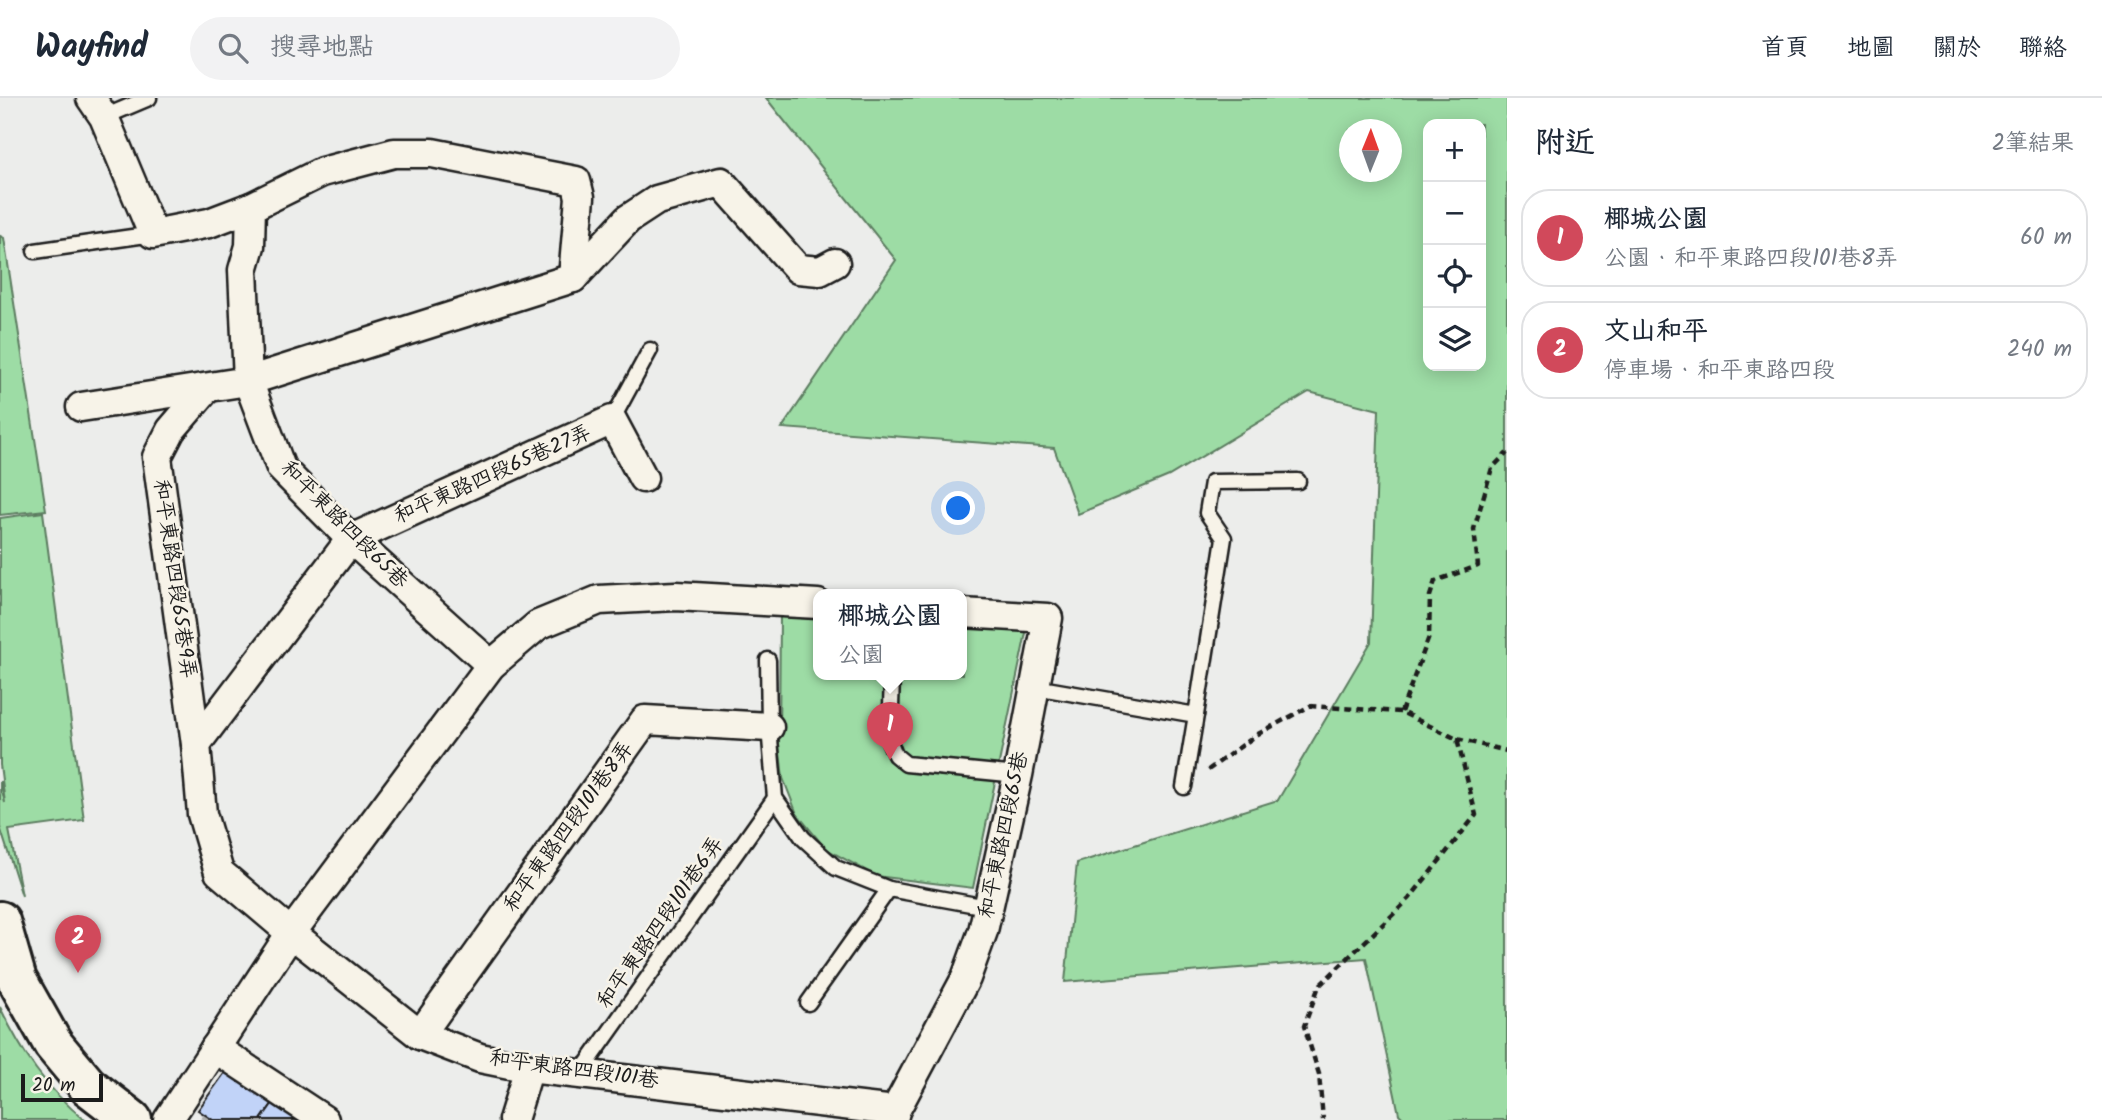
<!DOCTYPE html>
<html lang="zh-TW">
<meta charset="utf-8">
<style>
:root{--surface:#fff;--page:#f2f2f3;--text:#1f2937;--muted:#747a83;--line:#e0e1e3;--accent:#d1495b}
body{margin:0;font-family:Kalam,"LXGW WenKai TC",sans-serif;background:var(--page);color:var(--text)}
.controls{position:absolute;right:21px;top:21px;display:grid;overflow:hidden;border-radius:14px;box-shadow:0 4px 18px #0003}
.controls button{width:63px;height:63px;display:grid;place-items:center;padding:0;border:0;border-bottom:2px solid var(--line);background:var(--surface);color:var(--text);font:35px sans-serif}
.compass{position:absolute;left:1339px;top:21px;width:63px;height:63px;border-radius:50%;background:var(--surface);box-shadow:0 4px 18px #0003;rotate:1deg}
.scale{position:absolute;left:21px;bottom:18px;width:82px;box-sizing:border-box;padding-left:7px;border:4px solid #1c1c1c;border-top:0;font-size:19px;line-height:24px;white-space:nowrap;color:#1c1c1c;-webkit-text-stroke:5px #f7f3e8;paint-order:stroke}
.you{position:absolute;left:959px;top:411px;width:24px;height:24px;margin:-18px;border:5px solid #fff;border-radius:50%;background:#1a73e8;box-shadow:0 0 0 10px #1a73e833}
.badge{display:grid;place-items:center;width:46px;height:46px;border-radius:50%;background:var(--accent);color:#fff;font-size:23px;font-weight:700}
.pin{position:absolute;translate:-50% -58px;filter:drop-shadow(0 2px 4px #0008)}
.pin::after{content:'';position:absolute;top:37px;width:24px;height:21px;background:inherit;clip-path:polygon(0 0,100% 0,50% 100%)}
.popup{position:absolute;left:813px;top:491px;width:154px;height:91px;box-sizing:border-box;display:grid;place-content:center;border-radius:14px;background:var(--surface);filter:drop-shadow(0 2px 5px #0005);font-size:23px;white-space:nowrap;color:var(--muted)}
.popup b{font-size:26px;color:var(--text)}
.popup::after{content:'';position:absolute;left:50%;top:100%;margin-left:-14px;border:14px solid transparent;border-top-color:var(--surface)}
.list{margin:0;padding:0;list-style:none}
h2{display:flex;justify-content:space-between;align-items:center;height:91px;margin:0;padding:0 28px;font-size:30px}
h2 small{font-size:23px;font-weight:400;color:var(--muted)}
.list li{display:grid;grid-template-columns:46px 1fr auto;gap:21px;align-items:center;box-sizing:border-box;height:98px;margin:0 14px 14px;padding:0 14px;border:2px solid var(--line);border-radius:28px}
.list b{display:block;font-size:26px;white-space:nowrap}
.list p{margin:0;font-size:23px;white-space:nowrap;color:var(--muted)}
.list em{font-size:23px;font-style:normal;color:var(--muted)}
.icon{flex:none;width:38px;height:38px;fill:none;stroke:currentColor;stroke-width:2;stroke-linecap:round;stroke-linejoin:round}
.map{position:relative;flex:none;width:1507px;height:1022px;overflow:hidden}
header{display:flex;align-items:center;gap:42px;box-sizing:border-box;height:98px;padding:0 35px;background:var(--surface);border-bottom:2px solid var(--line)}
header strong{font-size:33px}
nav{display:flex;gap:38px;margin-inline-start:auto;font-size:24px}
.search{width:490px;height:63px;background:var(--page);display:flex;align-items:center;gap:18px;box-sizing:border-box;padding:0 24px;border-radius:38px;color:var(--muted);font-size:26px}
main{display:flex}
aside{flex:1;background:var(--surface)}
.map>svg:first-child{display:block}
.green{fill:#9ddca5;stroke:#5c7c60;stroke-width:2;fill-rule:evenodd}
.building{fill:#c1d3f8;stroke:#1c1c1c;stroke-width:2;filter:url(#shadow)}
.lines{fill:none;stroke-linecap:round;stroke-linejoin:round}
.lane-casing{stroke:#1c1c1c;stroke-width:19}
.street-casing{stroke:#1c1c1c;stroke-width:33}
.secondary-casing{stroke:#1c1c1c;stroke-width:44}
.path{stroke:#1c1c1c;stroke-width:4.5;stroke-dasharray:7 5;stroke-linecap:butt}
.lane{stroke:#f7f3e8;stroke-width:14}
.street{stroke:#f7f3e8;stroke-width:28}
.secondary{stroke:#f7f3e8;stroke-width:38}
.labels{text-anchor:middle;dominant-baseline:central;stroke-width:5;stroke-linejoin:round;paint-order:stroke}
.street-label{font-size:21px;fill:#1c1c1c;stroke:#f7f3e8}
</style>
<header>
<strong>Wayfind</strong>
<div class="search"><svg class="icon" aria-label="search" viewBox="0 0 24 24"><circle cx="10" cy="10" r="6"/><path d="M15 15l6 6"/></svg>搜尋地點</div>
<nav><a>首頁</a><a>地圖</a><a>關於</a><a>聯絡</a></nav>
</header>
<main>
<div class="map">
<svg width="1507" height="1022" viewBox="0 0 1507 1022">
<defs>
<filter id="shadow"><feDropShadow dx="4.5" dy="8" stdDeviation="0" flood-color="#0004"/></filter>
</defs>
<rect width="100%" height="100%" fill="#ecedeb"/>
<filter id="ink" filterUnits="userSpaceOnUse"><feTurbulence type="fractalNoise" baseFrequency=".0143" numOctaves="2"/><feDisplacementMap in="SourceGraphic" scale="14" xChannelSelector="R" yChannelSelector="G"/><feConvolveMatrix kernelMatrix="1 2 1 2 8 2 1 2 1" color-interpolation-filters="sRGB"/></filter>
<g filter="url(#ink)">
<!-- green -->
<g class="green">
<path d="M766,0h741v1022h-102l-6,-6 -33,-156 -301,24 12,-119 201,-63 93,-158 8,-232 -70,-18 -140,84 -91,38 -24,-66 -272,-20 114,-168zM1428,26h53v242h-53zM1350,32h42v42h-42z"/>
<polygon points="0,138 4,140 46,412 0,417"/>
<polygon points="43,414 84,722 9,732 22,798 0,729 0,683 5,705 0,667 0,420"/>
<polygon points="780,516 818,518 818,576 962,576 962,526 1027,530 973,790 876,778 826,751 797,716 783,680 779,646"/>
<path d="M0,909c22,46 45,81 85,113h-85z"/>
</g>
<!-- building -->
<g class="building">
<polygon points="229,969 275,1002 261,1022 213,1022 198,1012"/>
<polygon points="275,1002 304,1022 261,1022"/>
</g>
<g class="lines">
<defs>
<g id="lane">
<polyline points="104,19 149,0"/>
<polyline points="35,153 153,136"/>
<polyline points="612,322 650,252"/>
<polyline points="768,562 769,629 775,700 803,740 836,770 889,791 987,809"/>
<polyline points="892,576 890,644 895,657 906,666 1018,677"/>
<polyline points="1035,589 1196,617 1224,440 1207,415 1212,384 1298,383"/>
<polyline points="1184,689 1196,617"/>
<polyline points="808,905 889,791"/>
<polyline points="581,974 775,700"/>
</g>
<g id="street">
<polyline points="91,0 104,19 153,136 209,125 251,109 250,148 243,172 248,283 281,370 351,441 491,567"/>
<polyline points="251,109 322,74 394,55 432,55 576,83 580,99 573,180"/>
<polyline points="207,290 171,332 157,359 196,646 202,716 219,774 291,835 420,937 480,960 529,970 895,1013"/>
<polyline points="81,309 248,283 573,180 628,121 657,102 721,84 798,171 820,173 835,165"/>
<polyline points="196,646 351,441 612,322 643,380"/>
<polyline points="420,937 645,622 769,629"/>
<polyline points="215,950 324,1022"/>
<polyline points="168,1022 291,835 491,567 538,527 599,502 676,498 818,506"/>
<polyline points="513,1022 529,970"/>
<polyline points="893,1022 895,1013 966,880 983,833 1018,677 1048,520 962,515"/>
</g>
<polyline id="secondary" points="0,823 17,882 53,946 88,988 132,1022"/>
</defs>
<!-- lane casing -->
<use href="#lane" class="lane-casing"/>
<!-- street casing -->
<use href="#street" class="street-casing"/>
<!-- secondary casing -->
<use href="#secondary" class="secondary-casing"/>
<!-- path -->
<g class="path">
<polyline points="1401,614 1429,539 1430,498 1435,483 1478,468 1474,431 1492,370 1507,355"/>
<polyline points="1457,641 1507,653"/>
<polyline points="1208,672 1258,636 1310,608 1401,614 1457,641 1476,717 1409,801 1319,888 1304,928 1319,976 1323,1022"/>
</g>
<!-- lane -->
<use href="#lane" class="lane"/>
<!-- street -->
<use href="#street" class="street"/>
<!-- secondary -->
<use href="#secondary" class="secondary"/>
</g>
</g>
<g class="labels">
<!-- street labels -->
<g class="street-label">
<text transform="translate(493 377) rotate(-24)">和平東路四段65巷27弄</text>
<text transform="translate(344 427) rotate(45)">和平東路四段65巷</text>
<text transform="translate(174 481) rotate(82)">和平東路四段65巷9弄</text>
<text transform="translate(569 729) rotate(-54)">和平東路四段101巷8弄</text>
<text transform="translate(1004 737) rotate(-78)">和平東路四段65巷</text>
<text transform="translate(661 825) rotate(-55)">和平東路四段101巷6弄</text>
<text transform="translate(574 972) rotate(8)">和平東路四段101巷</text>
</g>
</g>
</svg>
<div class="controls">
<button>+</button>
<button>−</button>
<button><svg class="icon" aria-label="locate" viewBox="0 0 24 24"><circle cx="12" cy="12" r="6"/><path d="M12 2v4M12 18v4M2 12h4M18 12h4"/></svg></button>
<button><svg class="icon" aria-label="layers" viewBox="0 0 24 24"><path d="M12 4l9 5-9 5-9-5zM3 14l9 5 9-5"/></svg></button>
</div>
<svg class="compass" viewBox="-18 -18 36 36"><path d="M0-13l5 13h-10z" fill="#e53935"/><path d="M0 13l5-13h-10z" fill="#747a83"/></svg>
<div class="scale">20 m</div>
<div class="you"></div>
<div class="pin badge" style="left:890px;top:662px">1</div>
<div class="popup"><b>椰城公園</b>公園</div>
<div class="pin badge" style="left:78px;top:875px">2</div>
</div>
<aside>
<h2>附近<small>2筆結果</small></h2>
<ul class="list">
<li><span class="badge">1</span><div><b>椰城公園</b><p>公園 · 和平東路四段101巷8弄</p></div><em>60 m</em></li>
<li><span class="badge">2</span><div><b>文山和平</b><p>停車場 · 和平東路四段</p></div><em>240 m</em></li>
</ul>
</aside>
</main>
